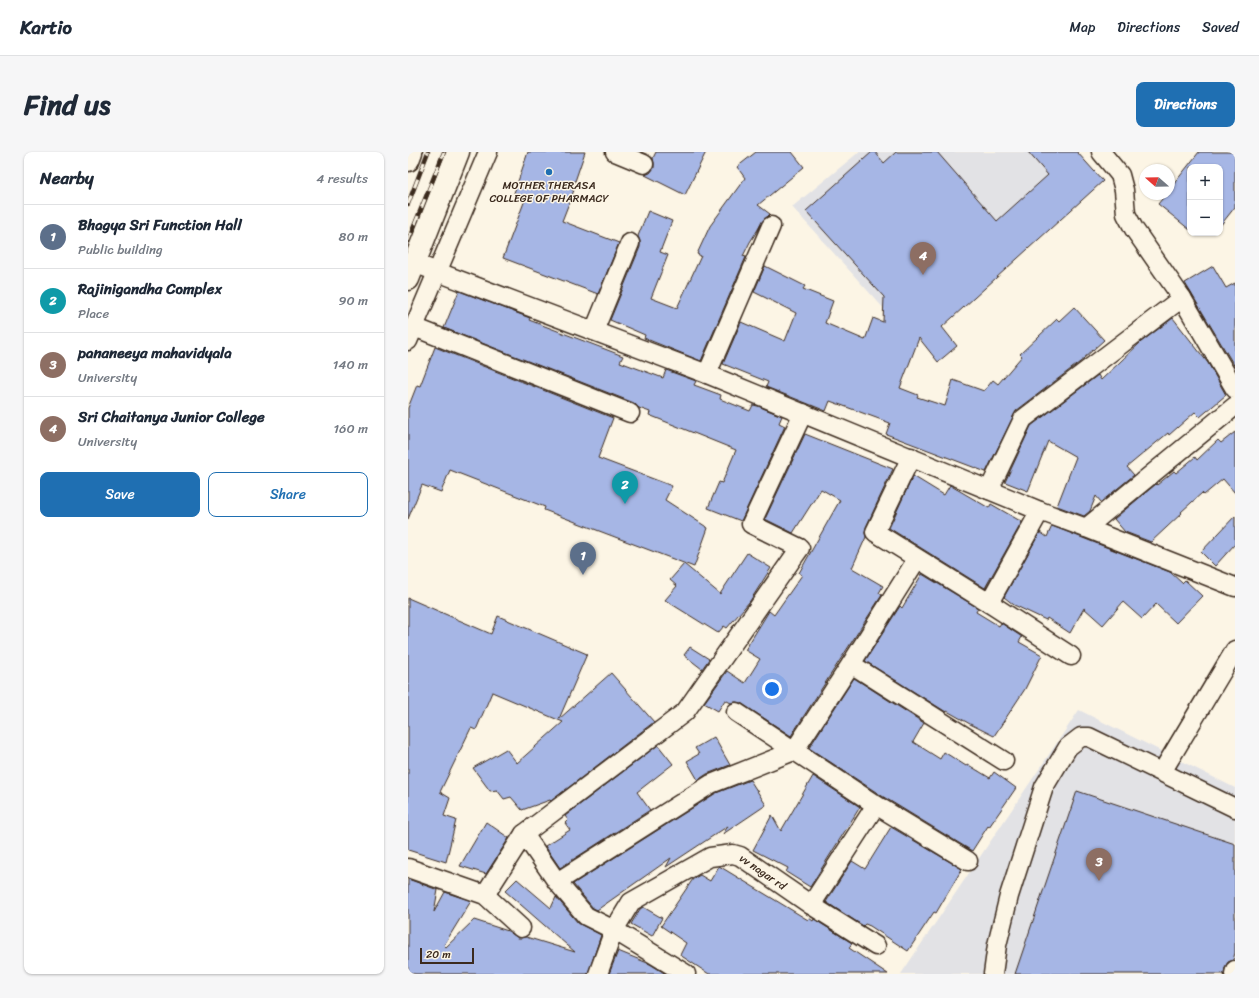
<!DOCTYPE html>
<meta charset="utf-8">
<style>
:root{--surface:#fff;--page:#f6f6f7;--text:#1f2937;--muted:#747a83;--line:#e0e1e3;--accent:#1f6fb2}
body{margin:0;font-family:Sriracha,sans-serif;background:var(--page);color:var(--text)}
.controls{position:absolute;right:12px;top:12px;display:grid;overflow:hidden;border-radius:8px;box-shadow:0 1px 3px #0004}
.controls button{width:36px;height:36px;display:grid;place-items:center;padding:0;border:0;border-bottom:1px solid var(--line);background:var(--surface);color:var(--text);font:20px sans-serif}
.compass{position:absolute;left:731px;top:12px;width:36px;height:36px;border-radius:50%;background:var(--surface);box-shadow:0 1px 3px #0004;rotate:290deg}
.scale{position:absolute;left:12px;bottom:10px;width:54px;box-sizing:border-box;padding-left:4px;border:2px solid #3b2a1e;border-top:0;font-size:11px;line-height:14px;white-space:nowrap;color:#3b2a1e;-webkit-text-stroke:3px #fcf5e5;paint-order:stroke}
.you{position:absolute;left:364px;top:537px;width:14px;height:14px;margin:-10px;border:3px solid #fff;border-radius:50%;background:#1a73e8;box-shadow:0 0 0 6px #1a73e833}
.badge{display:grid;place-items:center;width:26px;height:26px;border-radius:50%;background:var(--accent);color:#fff;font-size:13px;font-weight:700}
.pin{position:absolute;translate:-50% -33px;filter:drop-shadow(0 1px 2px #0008)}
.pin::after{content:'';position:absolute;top:21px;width:14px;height:12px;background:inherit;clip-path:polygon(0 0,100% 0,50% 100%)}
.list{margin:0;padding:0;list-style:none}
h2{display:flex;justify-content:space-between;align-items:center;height:52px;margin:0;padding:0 16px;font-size:17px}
h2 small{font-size:13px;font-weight:400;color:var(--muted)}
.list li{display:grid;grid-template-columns:26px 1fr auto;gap:12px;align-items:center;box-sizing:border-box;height:64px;padding:0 16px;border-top:1px solid var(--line)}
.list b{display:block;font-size:15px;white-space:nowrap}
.list p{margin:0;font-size:13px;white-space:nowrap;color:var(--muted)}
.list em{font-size:13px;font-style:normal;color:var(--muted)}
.actions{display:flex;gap:8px;padding:12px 16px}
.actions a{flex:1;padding:9px 0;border:1px solid var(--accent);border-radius:8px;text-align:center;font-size:14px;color:var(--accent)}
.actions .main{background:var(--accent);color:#fff}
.map{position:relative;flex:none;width:827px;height:822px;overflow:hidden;border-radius:8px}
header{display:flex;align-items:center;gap:24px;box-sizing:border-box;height:56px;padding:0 20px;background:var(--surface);border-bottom:1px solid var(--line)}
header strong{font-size:19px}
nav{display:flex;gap:22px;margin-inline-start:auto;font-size:14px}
.intro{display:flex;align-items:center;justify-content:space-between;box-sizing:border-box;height:96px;padding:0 24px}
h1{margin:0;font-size:28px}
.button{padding:10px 18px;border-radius:8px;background:var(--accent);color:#fff;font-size:14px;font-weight:700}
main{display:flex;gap:24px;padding:0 24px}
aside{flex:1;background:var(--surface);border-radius:8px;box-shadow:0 1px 3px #0004}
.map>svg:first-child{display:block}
.built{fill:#e2e2e5}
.building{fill:#a6b6e5;stroke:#3b2a1e}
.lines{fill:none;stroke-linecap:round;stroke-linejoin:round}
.minor-casing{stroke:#3b2a1e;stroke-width:21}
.highway-casing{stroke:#3b2a1e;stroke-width:25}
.minor{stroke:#fcf5e5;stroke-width:18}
.highway{stroke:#fcf5e5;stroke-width:22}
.rail-casing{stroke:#3b2a1e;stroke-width:4.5}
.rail{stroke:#fcf5e5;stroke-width:3;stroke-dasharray:9;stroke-linecap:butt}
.poi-dot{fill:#1f6fb2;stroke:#fcf5e5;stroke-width:1.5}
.labels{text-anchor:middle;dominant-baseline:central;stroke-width:3;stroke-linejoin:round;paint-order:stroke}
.poi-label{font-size:11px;fill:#3b2a1e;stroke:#fcf5e5}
.street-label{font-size:11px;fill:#3b2a1e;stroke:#fcf5e5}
</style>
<header>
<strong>Kartio</strong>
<nav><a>Map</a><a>Directions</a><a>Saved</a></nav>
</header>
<div class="intro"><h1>Find us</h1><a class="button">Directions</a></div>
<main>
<aside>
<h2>Nearby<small>4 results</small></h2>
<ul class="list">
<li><span class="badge" style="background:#5c6f8a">1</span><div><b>Bhagya Sri Function Hall</b><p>Public building</p></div><em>80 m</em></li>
<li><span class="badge" style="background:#0f9aa8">2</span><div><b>Rajinigandha Complex</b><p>Place</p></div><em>90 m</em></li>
<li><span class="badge" style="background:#8d6e63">3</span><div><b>pananeeya mahavidyala</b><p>University</p></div><em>140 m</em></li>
<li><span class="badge" style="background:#8d6e63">4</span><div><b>Sri Chaitanya Junior College</b><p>University</p></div><em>160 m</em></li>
</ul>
<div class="actions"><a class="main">Save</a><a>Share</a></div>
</aside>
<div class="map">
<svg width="827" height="822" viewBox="0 0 827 822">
<rect width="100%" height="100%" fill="#fcf5e5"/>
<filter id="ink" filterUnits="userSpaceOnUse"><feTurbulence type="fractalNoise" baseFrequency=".025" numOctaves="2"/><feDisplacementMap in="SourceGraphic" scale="8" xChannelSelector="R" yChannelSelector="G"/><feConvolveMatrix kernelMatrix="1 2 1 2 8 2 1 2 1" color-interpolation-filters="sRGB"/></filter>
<g filter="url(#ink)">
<!-- built -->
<g class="built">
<polygon points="451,0 666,0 694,29 507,191 384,55"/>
<polygon points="671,558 827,636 827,822 493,822"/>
</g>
<!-- building -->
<g class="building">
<polygon points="120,0 177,0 164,38 166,38 154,69 211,91 190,142 95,106 118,45 106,41"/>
<polygon points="248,0 298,0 277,43 237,23 242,21 246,16 246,11 245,6"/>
<polygon points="348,0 384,0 396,15 350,53 362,62 354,70 349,79 342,90 335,104 338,105 293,209 236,186 237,183 202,168 232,95 232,89 230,84 240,59 264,69 252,100 260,103 243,146 269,156 293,104 289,102 302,74 337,26 329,15"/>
<polygon points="464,0 467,0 476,11 488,0 529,0 589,69 640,23 620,0 669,0 695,29 534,175 549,194 530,210 511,186 492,236 510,243 509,245 537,254 545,228 576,239 585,228 590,232 614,204 612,202 649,167 651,169 666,155 696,188 675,207 676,207 608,259 578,320 478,282 482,271 422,249 418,259 358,235 360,230 315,212 333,170 377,189 388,161 346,140 357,114 397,134 395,137 425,149 417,171 457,188 465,166 475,170 476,145 398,59"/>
<polygon points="791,0 827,0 827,55 812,74 812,15 782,15 782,78 750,52 758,42 761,42 761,38"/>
<polygon points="805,114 818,136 827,131 827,215 777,131"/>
<polygon points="51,139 122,166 121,168 215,204 212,210 255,226 258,218 288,229 286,233 313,243 312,247 342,259 345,253 350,254 374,264 371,271 377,274 333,369 300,356 311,330 314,331 328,298 241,263 242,260 231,256 226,251 36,176"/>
<polygon points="765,166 800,211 818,243 792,265 787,260 761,283 760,281 719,315 726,323 693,350 688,344 682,359 676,364 649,354 668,305 640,289 620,339 597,330 623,274 690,223 693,228 733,190"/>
<polygon points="27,195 205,266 190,306 264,334 257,348 300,376 286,415 136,358 137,355 42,318 33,340 14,333 0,367 0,256 9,233 12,234"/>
<polygon points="827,280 827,341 815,327 796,343 794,341 773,360 774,361 743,390 717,380 706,367 748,332 749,333 766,319 768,321 787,305 789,308 810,288 813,291"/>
<polygon points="397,282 485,317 458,375 457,381 458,385 444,416 475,434 471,441 474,443 383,584 333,551 328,550 323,551 317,548 310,559 296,551 319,519 337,531 352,507 337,498 361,459 366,463 394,423 391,421 432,348 413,337 385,381 357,367"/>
<polygon points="505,324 536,343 542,333 545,335 581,356 583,352 614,370 577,436 481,376"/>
<polygon points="827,364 827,392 807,414 793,400"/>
<polygon points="644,374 762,420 774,431 777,428 794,444 768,471 748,452 734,467 715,450 695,473 676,456 662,481 639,466 638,468 606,453 596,445 632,380 639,385"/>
<polygon points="339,401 363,416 342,449 319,476 316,474 310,481 257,448 269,434 262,428 276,412 312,442"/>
<polygon points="514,422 570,456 568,460 591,474 593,471 614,485 611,490 634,503 617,537 586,584 562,572 539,559 538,560 457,509 492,454 494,456"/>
<polygon points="0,446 83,482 90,464 179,502 151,567 203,521 246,570 143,649 142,648 114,658 103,645 96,647 89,638 82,639 65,616 98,597 109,611 155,570 84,540 68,578 63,576 32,640 42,646 36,664 48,668 38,710 0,698"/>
<polygon points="282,495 301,507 294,517 276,503"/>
<polygon points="446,526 516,571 505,590 532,607 536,600 558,614 559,612 582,626 586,620 608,636 581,675 580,674 564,699 474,644 401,596"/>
<polygon points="306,585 322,613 299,622 290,628 279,609 291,602 287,596"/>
<polygon points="250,593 265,612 229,640 242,658 152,716 137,694 162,678 157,671 160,668 157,664"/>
<polygon points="405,624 452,655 402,735 378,720 380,716 345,698 364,663 373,679"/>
<polygon points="342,628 358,653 315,682 320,674 258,715 263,706 189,758 185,756 165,732 308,641"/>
<polygon points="669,639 827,692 827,801 825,808 820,810 817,815 816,822 607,822"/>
<polygon points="78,670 101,686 78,722 52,714"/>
<polygon points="483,675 554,717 528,761 526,760 500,799 462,774 457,772 455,774 418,750 444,709 457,717"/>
<polygon points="311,714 400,768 401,766 405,769 406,767 444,791 441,796 480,822 301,822 272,803 278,791 253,774 285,727 292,723 302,729"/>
<polygon points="0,727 30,738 26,760 37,740 63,749 36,793 38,795 66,768 100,779 110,786 118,785 167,800 97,739 109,727 143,756 148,745 170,771 193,783 180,822 7,822 0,820"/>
<polygon points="235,755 254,766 244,784 223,772 232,757"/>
<polygon points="210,799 242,812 258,822 201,822"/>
</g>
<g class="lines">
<defs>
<g id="minor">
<polyline points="207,0 236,12"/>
<polyline points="693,0 712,23 716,38 718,62 726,77 774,146"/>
<polyline points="6,111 299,222 632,359 678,376 827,435"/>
<polyline points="6,175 222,261"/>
<polyline points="186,179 222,91"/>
<polyline points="0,189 80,0"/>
<polyline points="299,222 363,74"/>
<polyline points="503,305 467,380 581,451 663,504"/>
<polyline points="581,338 615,267 774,146 827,237"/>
<polyline points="678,376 827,254"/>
<polyline points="581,451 632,359"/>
<polyline points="443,512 596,609"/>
<polyline points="328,560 468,653 560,709"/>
<polyline points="754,620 827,498"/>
<polyline points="116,682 149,730 178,764 206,778 278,822"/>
<polyline points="0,716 77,743 113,776"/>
<polyline points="149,730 303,632 386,599 443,512 509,407"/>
<polyline points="77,743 116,682 277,560 392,396 343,372 395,261"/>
<polyline points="403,753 468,653"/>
<path id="s1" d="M190,822l16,-44 17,-28 79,-45 23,-3 7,2 71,49 65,41"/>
<polyline points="585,822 589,793 601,744 636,635 660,595 673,585 681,585 827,656"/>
<polyline points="826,822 827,818"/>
</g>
<g id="highway">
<polyline points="0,8 3,0"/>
<polyline points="0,127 50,0"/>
</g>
</defs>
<!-- minor casing -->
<use href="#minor" class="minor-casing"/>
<!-- highway casing -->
<use href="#highway" class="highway-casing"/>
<!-- minor -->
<use href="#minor" class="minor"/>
<!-- highway -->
<use href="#highway" class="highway"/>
<defs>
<g id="rail">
<polyline points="0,52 20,0"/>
<polyline points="0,89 36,0"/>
</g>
</defs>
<!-- rail casing -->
<use href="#rail" class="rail-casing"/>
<!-- rail -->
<use href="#rail" class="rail"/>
</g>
</g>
<!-- markers -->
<circle class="poi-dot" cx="141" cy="20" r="4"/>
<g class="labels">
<!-- poi labels -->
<g class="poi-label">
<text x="141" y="33">MOTHER THERASA<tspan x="141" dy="13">COLLEGE OF PHARMACY</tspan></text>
</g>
<!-- street labels -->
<g class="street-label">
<text stroke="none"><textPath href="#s1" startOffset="229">vv nagar rd</textPath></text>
</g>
</g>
</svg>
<div class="controls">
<button>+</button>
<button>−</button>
</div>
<svg class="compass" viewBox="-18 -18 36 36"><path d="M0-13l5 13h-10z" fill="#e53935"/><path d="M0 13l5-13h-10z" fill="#747a83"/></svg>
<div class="scale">20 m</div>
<div class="you"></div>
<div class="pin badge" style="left:175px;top:423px;background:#5c6f8a">1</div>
<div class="pin badge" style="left:217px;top:352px;background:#0f9aa8">2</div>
<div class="pin badge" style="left:691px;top:729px;background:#8d6e63">3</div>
<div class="pin badge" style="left:515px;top:123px;background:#8d6e63">4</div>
</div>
</main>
